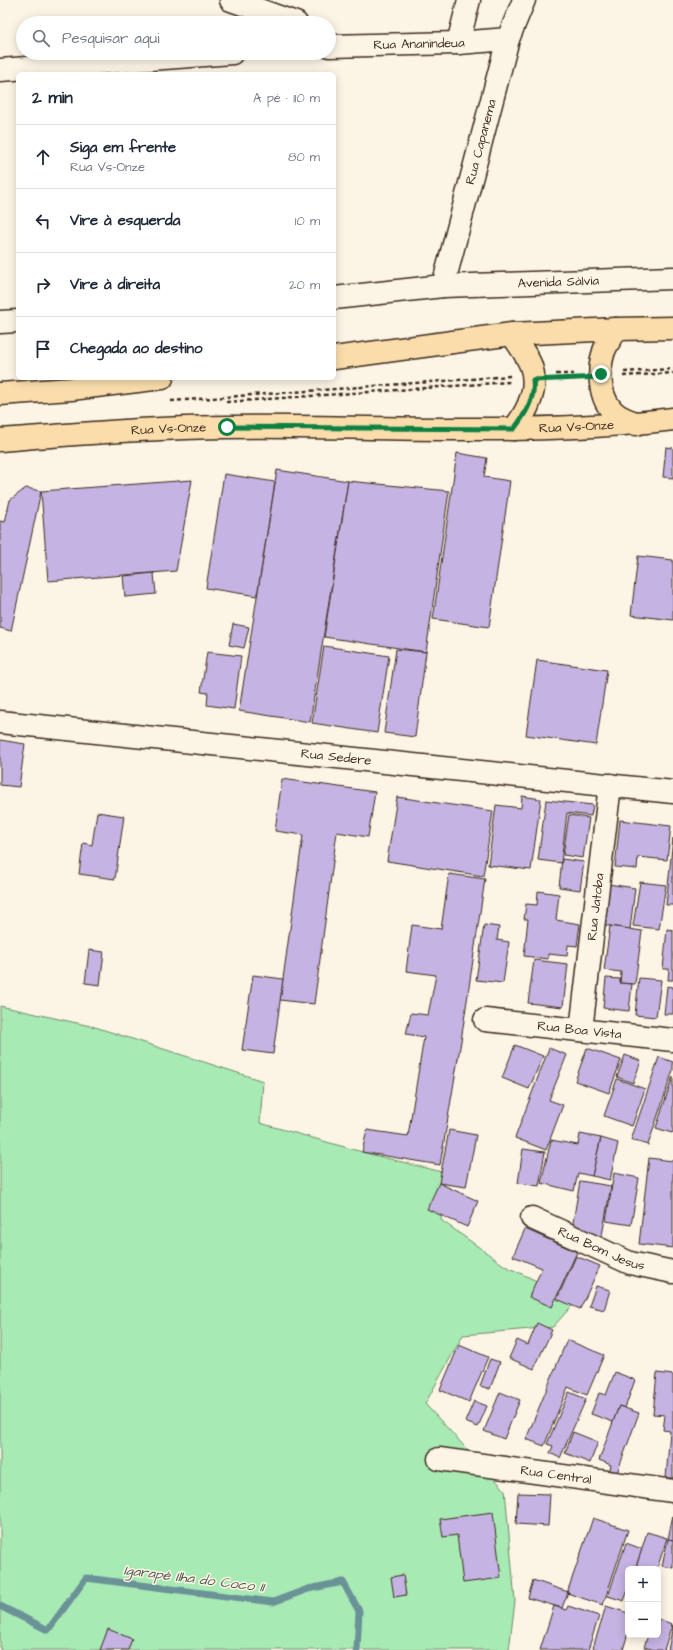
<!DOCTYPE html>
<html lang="pt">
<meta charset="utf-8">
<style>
:root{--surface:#fff;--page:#f2f2f3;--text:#1f2937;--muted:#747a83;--line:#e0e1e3}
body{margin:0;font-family:"Architects Daughter",sans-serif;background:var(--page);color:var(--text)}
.controls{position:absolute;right:12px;bottom:12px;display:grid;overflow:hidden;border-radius:6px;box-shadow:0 2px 10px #0003}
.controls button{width:36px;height:36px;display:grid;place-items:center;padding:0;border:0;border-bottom:1px solid var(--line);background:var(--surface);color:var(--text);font:20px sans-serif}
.stop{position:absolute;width:12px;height:12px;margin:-9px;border:3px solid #0b8043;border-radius:50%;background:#fff}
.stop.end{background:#0b8043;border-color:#fff;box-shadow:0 1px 4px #0008}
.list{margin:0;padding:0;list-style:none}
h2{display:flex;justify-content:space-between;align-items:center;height:52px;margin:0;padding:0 16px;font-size:17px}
h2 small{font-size:13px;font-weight:400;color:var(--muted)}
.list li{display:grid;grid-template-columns:26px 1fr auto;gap:12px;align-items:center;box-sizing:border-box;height:64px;padding:0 16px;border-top:1px solid var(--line)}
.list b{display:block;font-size:15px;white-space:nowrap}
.list p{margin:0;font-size:13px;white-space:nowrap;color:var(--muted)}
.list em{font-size:13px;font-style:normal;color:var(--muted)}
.icon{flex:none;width:22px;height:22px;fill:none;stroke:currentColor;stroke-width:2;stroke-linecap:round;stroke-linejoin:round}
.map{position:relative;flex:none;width:673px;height:1650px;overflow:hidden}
.search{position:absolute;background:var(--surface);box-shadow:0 2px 10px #0003;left:16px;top:16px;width:320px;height:44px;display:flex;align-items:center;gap:10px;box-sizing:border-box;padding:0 14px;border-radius:22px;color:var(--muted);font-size:15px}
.panel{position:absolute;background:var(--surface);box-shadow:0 2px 10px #0003;left:16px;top:72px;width:320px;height:308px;border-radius:6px}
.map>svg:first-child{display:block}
.green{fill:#a7eab4;stroke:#718a69}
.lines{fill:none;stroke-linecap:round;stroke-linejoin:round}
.stream{stroke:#6a9297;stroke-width:7}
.building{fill:#c5b3e3;stroke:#3b2a1e}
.street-casing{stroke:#3b2a1e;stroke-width:25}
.primary-casing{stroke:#3b2a1e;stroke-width:25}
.path{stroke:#3b2a1e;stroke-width:2.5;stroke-dasharray:4 3;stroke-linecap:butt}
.street{stroke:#fcf5e5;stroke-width:22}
.primary{stroke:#faddab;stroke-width:22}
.route{stroke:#0b8043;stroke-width:5}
.labels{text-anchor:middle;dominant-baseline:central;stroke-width:3;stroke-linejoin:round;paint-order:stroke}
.street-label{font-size:13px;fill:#3b2a1e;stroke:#fcf5e5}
.water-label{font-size:14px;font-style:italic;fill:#4e5550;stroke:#fcf5e5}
</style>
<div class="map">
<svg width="673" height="1650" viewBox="0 0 673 1650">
<rect width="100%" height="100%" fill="#fcf5e5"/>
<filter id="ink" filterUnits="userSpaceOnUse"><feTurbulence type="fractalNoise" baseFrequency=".025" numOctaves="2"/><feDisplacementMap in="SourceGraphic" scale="8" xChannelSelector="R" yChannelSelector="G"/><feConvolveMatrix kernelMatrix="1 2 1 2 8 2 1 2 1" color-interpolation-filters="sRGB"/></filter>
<g filter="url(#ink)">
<!-- green -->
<polygon class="green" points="0,1006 95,1027 263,1081 260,1123 362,1152 446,1173 441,1220 505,1266 577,1300 553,1327 463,1335 425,1404 505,1490 515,1601 509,1650 0,1650"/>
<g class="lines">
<!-- stream -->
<polyline class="stream" points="0,1606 48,1630 86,1578 273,1602 308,1589 343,1582 359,1611 357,1650"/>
</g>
<!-- building -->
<g class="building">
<polygon points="666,447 673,448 673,478 663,477"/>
<polygon points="457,453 487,458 484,477 510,481 489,627 433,619"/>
<polygon points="277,470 348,481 310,722 239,711"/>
<polygon points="224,474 275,482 257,596 206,588"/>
<polygon points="192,480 176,571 48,581 41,491"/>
<polygon points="348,481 449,491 426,652 324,637"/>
<polygon points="26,488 41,491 11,631 0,628 0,521 5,522 10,500"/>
<polygon points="638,556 673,560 673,620 631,615"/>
<polygon points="154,573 156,594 125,597 123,576"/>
<polygon points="233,624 249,627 244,648 229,645"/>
<polygon points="324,646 389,656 377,733 312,723"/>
<polygon points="396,649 426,652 415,737 384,733"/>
<polygon points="207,652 241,656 234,709 207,705 208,693 201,692"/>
<polygon points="537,660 607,670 596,745 526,735"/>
<polygon points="0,740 25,744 19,787 0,785"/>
<polygon points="282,779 375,792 368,837 337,832 314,1004 280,1000 303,835 275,831"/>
<polygon points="522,796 541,799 531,870 488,865 496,805 521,808"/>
<polygon points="397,797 493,811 483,876 387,861"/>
<polygon points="546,800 593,805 591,816 567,813 561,863 538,860"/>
<polygon points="97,812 124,816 115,879 79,874 83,843 92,845"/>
<polygon points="569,815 589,818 583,858 563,855"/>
<polygon points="620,820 671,826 667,860 638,857 637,869 615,867"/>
<polygon points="673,838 673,905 666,905"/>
<polygon points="562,859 584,862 580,890 559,887"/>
<polygon points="449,874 485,879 461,1041 440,1165 362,1152 367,1130 408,1136 424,1037 406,1034 411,1013 428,1015 436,975 406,971 412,925 441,929"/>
<polygon points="640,882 666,885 659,929 633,926"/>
<polygon points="608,884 635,888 630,929 603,925"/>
<polygon points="538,891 559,894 556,920 580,924 577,946 568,945 567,956 548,954 548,959 524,956 528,919 524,919 526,904 537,905"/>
<polygon points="484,925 499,927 497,940 509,942 503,983 476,980"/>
<polygon points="610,926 642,931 635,984 620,983 621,972 604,970"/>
<polygon points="667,929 673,930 673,980 668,980 669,969 663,969"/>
<polygon points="89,950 104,952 100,985 85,983"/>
<polygon points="534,960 568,964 563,1007 528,1003"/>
<polygon points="253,975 283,979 273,1054 242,1050"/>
<polygon points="606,978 620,979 620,983 632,984 629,1011 603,1008"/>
<polygon points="639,978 661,980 656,1017 635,1015"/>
<polygon points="667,986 673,987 673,1014 664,1014"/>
<polygon points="515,1045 543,1056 529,1089 502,1078"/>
<polygon points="549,1048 567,1055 549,1100 563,1105 546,1150 515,1138"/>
<polygon points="587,1048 621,1060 609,1093 575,1081"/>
<polygon points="625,1055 641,1061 633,1083 617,1077"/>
<polygon points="659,1057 673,1062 673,1070 648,1145 631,1140"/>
<polygon points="673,1076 673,1132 672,1133 656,1128"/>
<polygon points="617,1079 645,1089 632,1126 604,1116"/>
<polygon points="449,1130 476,1135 466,1187 439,1183"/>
<polygon points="580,1134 601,1138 592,1176 578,1173 574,1191 541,1183 551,1140 578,1145"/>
<polygon points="601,1138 618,1143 610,1180 592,1176"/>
<polygon points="523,1149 545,1152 539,1186 518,1183"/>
<polygon points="649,1158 673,1161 673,1248 639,1244"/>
<polygon points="614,1173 639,1178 631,1225 606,1221"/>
<polygon points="580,1181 611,1186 601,1241 572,1228"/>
<polygon points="439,1183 478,1201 467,1227 427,1209"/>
<polygon points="525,1229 577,1252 552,1307 529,1297 542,1268 513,1256"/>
<polygon points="576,1256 600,1266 580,1309 557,1299"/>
<polygon points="596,1286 610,1290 604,1310 589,1306"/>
<polygon points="537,1323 552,1330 534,1369 509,1358 517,1340 528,1345"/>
<polygon points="567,1340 604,1355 587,1395 568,1387 544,1446 526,1439"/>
<polygon points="459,1345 488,1357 469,1402 440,1390"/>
<polygon points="490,1359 500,1362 490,1389 480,1386"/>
<polygon points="615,1372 635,1380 625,1408 619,1406 613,1422 591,1414 599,1393 606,1395"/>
<polygon points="657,1373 673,1375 673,1478 666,1478 670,1431 663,1430 665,1415 653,1414"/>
<polygon points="500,1392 520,1400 504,1439 484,1431"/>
<polygon points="569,1392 586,1399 560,1458 550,1453 553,1446 547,1444"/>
<polygon points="474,1401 487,1406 478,1427 465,1422"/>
<polygon points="619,1406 639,1413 617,1473 610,1470 611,1465 599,1460"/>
<polygon points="573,1432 598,1442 590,1463 565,1453"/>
<polygon points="518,1493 550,1494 548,1526 516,1524"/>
<polygon points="493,1512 501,1578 463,1583 457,1535 443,1537 440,1519"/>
<polygon points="673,1515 673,1540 668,1539"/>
<polygon points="593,1518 628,1530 603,1605 567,1593"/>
<polygon points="647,1532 667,1538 657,1569 644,1569 636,1567"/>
<polygon points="668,1539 673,1540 673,1568 662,1566"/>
<polygon points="626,1543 642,1549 635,1569 628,1569 628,1590 624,1601 608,1596"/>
<polygon points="403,1575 406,1595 394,1597 391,1577"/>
<polygon points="533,1580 568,1592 562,1608 528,1598"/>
<polygon points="554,1606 566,1610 568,1606 599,1616 588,1650 540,1650"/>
<polygon points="606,1606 628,1613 628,1633 623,1650 600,1650 593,1648"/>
<polygon points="658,1619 672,1624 664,1650 655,1650 644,1647 648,1635 658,1635"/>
<polygon points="673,1625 673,1650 668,1650"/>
<polygon points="108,1629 132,1639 128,1650 100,1650"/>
</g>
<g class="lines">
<defs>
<g id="street">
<polyline points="231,0 296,23"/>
<polyline points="458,43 469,0"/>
<path id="s1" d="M329,46l129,-3 50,-4"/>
<polyline points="0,70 232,53"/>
<path id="s2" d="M443,286l65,-247 16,-39"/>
<path id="s3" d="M334,298l109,-12 230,-8"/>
<polyline points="0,322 18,321"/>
<path id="s4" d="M0,722l673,70"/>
<path id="s5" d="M485,1020l188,20"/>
<path id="s6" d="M581,1030l29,-245"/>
<path id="s7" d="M532,1218l98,45 43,9"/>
<path id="s8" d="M439,1459l234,32"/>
</g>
<g id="primary">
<path d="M616,329c-3,7 -9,14 -12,22 -7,20 -5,53 15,65 5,3 12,5 17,8"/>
<path d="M512,334c6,10 15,21 19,32 8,22 -4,46 -17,63"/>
<polyline points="334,358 512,334 616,329 673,328"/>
<polyline points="0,394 71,389 162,378"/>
<path id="s9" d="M0,440c75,-6 151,-12 226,-13 149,-2 299,10 447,-8"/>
</g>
</defs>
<!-- street casing -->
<use href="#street" class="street-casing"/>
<!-- primary casing -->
<use href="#primary" class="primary-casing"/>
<!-- path -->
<g class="path">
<polyline points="624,372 673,369"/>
<polyline points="556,374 577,374"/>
<polyline points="623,376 673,373"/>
<polyline points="557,379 578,378"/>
<polyline points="171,401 511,376"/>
<polyline points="226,402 510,382"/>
</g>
<!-- street -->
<use href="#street" class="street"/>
<!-- primary -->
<use href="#primary" class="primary"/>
</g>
</g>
<g class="lines" filter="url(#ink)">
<!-- route -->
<path class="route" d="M227,427l287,2c10,-13 22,-31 19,-49l68,-3v-3"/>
</g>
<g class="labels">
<!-- street labels -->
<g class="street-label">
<text stroke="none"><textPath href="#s1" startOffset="90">Rua Ananindeua</textPath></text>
<text stroke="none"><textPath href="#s2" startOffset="149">Rua Capanema</textPath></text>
<text stroke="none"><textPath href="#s3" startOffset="225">Avenida Sálvia</textPath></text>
<text stroke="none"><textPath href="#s9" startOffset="577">Rua Vs-Onze</textPath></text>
<text stroke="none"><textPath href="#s9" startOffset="169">Rua Vs-Onze</textPath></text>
<text stroke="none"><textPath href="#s4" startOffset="338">Rua Sedere</textPath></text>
<text stroke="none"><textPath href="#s6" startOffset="124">Rua Jatoba</textPath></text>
<text stroke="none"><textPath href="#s5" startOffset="95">Rua Boa Vista</textPath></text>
<text stroke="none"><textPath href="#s7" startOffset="76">Rua Bom Jesus</textPath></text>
<text stroke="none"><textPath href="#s8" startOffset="118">Rua Central</textPath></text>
</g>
<!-- water labels -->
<g class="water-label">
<text transform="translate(194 1579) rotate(7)">Igarapé Ilha do Coco II</text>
</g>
</g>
</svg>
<div class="controls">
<button>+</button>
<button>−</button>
</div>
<div class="stop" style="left:227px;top:427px"></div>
<div class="stop end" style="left:601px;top:374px"></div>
<div class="search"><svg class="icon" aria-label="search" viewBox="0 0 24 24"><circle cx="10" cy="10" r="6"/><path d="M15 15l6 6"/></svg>Pesquisar aqui</div>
<section class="panel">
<h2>2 min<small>A pé · 110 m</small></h2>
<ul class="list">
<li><svg class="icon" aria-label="ahead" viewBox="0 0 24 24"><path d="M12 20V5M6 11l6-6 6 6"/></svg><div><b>Siga em frente</b><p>Rua Vs-Onze</p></div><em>80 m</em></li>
<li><svg class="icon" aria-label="left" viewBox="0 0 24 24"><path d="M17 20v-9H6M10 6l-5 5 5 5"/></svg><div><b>Vire à esquerda</b></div><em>10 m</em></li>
<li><svg class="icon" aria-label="right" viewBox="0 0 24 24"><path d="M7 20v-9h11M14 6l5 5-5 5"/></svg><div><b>Vire à direita</b></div><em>20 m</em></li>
<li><svg class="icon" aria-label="arrive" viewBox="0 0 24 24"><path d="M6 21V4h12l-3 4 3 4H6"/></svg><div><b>Chegada ao destino</b></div></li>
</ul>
</section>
</div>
